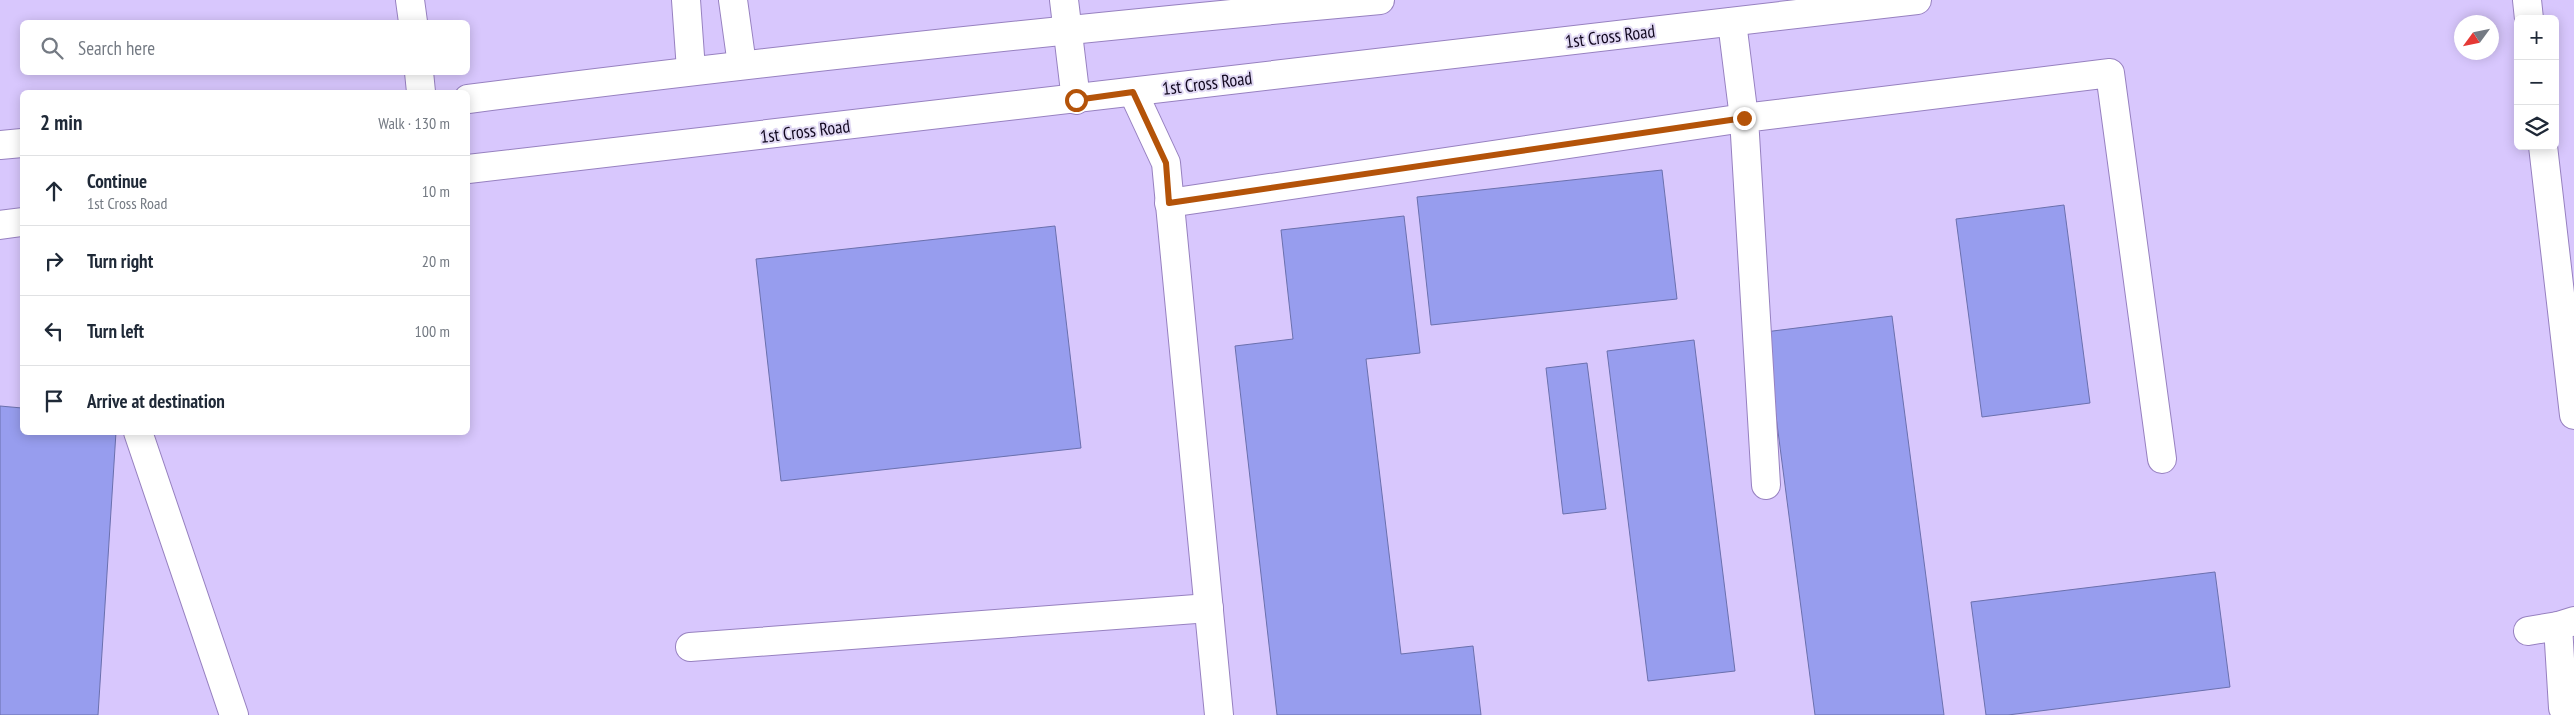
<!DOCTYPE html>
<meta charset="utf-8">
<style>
:root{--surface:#fff;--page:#f6f6f7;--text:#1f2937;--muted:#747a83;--line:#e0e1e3}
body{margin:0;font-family:"PT Sans Narrow",sans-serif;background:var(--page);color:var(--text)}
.controls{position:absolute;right:15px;top:15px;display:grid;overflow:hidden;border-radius:8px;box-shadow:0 2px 12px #0003}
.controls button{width:45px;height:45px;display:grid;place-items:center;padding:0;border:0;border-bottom:1px solid var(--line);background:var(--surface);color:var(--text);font:25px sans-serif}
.compass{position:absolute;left:2454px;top:15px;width:45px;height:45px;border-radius:50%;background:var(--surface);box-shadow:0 2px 12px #0003;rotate:237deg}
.stop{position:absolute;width:15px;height:15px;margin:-11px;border:4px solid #b45309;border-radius:50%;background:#fff}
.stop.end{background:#b45309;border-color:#fff;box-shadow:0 1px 5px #0008}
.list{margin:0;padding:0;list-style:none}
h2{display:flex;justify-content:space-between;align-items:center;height:65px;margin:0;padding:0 20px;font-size:21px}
h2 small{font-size:16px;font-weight:400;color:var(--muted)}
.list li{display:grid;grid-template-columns:32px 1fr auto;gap:15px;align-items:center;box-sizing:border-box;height:70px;padding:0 20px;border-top:1px solid var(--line)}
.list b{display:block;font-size:19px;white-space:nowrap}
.list p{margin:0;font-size:16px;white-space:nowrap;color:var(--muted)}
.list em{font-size:16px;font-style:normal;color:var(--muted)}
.icon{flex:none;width:28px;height:28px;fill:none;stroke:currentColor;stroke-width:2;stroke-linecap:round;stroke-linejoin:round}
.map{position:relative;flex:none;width:2574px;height:715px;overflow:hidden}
.search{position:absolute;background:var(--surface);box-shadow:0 2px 12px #0003;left:20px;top:20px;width:450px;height:55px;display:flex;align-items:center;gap:12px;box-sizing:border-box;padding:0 18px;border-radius:8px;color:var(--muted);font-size:19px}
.panel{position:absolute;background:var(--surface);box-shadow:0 2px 12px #0003;left:20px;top:90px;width:450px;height:345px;border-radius:8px}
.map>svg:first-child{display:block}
.building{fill:#979dee;stroke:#6b70ad}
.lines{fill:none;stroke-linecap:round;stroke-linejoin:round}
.minor-casing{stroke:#9781c0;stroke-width:30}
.major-casing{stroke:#9781c0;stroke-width:30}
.minor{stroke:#fff;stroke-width:28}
.major{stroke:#fff;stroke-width:28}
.route{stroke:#b45309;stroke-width:6}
.labels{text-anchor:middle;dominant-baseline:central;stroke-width:4;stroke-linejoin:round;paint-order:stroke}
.street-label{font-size:18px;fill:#11081f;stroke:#e1d9f4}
</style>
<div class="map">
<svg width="2574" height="715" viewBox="0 0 2574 715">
<rect width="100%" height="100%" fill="#d8c7fd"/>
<!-- building -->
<g class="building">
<polygon points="1662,170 1677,299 1431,325 1417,197"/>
<polygon points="2064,205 2090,403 1982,417 1956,219"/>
<polygon points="1404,216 1420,353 1366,359 1401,654 1473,646 1481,715 1277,715 1235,346 1293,339 1281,230"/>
<polygon points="1055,226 1081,448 781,481 756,259"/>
<polygon points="1892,316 1944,715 1815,715 1765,332"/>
<polygon points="1694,340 1735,671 1648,681 1607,351"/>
<polygon points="1587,363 1606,509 1563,514 1546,368"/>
<polygon points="0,406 22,408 22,432 116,432 98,715 0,715"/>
<polygon points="2215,572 2230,687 2008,715 1986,715 1971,602"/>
</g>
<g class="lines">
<defs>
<g id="minor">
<polyline points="410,0 413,22"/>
<polyline points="686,0 691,70"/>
<polyline points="733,0 742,65"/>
<polyline points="1064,0 1076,100"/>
<polyline points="2527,0 2529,19"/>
<polyline points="419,72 421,92"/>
<polyline points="1133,92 1166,163 1219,715"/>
<polyline points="2543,146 2574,415"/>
<polyline points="1169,203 1744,118 1732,22"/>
<polyline points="138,432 234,715"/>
<polyline points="1766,485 1744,118 2110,73 2162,459"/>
<polyline points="2558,626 2563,708"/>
<polyline points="2528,631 2558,626 2574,621"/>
<polyline points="690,647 1209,608"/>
</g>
<g id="major">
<path d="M468,99c303,-39 607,-71 912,-99"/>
<polyline points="0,145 22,143"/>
<polyline points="468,169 1917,0"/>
<polyline points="0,225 22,222"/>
</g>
</defs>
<!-- minor casing -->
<use href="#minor" class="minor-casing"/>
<!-- major casing -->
<use href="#major" class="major-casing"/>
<!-- minor -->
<use href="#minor" class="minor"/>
<!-- major -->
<use href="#major" class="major"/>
</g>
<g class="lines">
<!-- route -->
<polyline class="route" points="1076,100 1133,92 1166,163 1169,203 1744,118"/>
</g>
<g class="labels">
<!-- street labels -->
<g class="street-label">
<text transform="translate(1610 36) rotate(-7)">1st Cross Road</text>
<text transform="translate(1207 83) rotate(-7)">1st Cross Road</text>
<text transform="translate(805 131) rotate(-7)">1st Cross Road</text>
</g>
</g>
</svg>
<div class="controls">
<button>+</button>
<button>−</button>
<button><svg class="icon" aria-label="layers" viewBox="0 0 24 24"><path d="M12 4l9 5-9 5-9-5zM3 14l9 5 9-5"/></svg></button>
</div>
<svg class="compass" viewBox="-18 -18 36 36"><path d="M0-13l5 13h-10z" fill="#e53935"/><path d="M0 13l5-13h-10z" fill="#747a83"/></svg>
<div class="stop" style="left:1076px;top:100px"></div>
<div class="stop end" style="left:1744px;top:118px"></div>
<div class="search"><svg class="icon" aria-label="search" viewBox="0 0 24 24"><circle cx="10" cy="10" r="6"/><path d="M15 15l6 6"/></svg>Search here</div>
<section class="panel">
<h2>2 min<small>Walk · 130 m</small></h2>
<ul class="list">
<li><svg class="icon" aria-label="ahead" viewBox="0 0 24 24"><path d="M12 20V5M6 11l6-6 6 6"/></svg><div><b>Continue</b><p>1st Cross Road</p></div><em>10 m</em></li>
<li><svg class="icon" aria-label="right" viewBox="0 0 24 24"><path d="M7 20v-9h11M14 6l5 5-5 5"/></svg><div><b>Turn right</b></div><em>20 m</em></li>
<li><svg class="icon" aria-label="left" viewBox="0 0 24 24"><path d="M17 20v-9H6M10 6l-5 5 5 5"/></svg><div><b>Turn left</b></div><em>100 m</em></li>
<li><svg class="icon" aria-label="arrive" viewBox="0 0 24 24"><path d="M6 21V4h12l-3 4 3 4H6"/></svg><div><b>Arrive at destination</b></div></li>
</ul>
</section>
</div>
